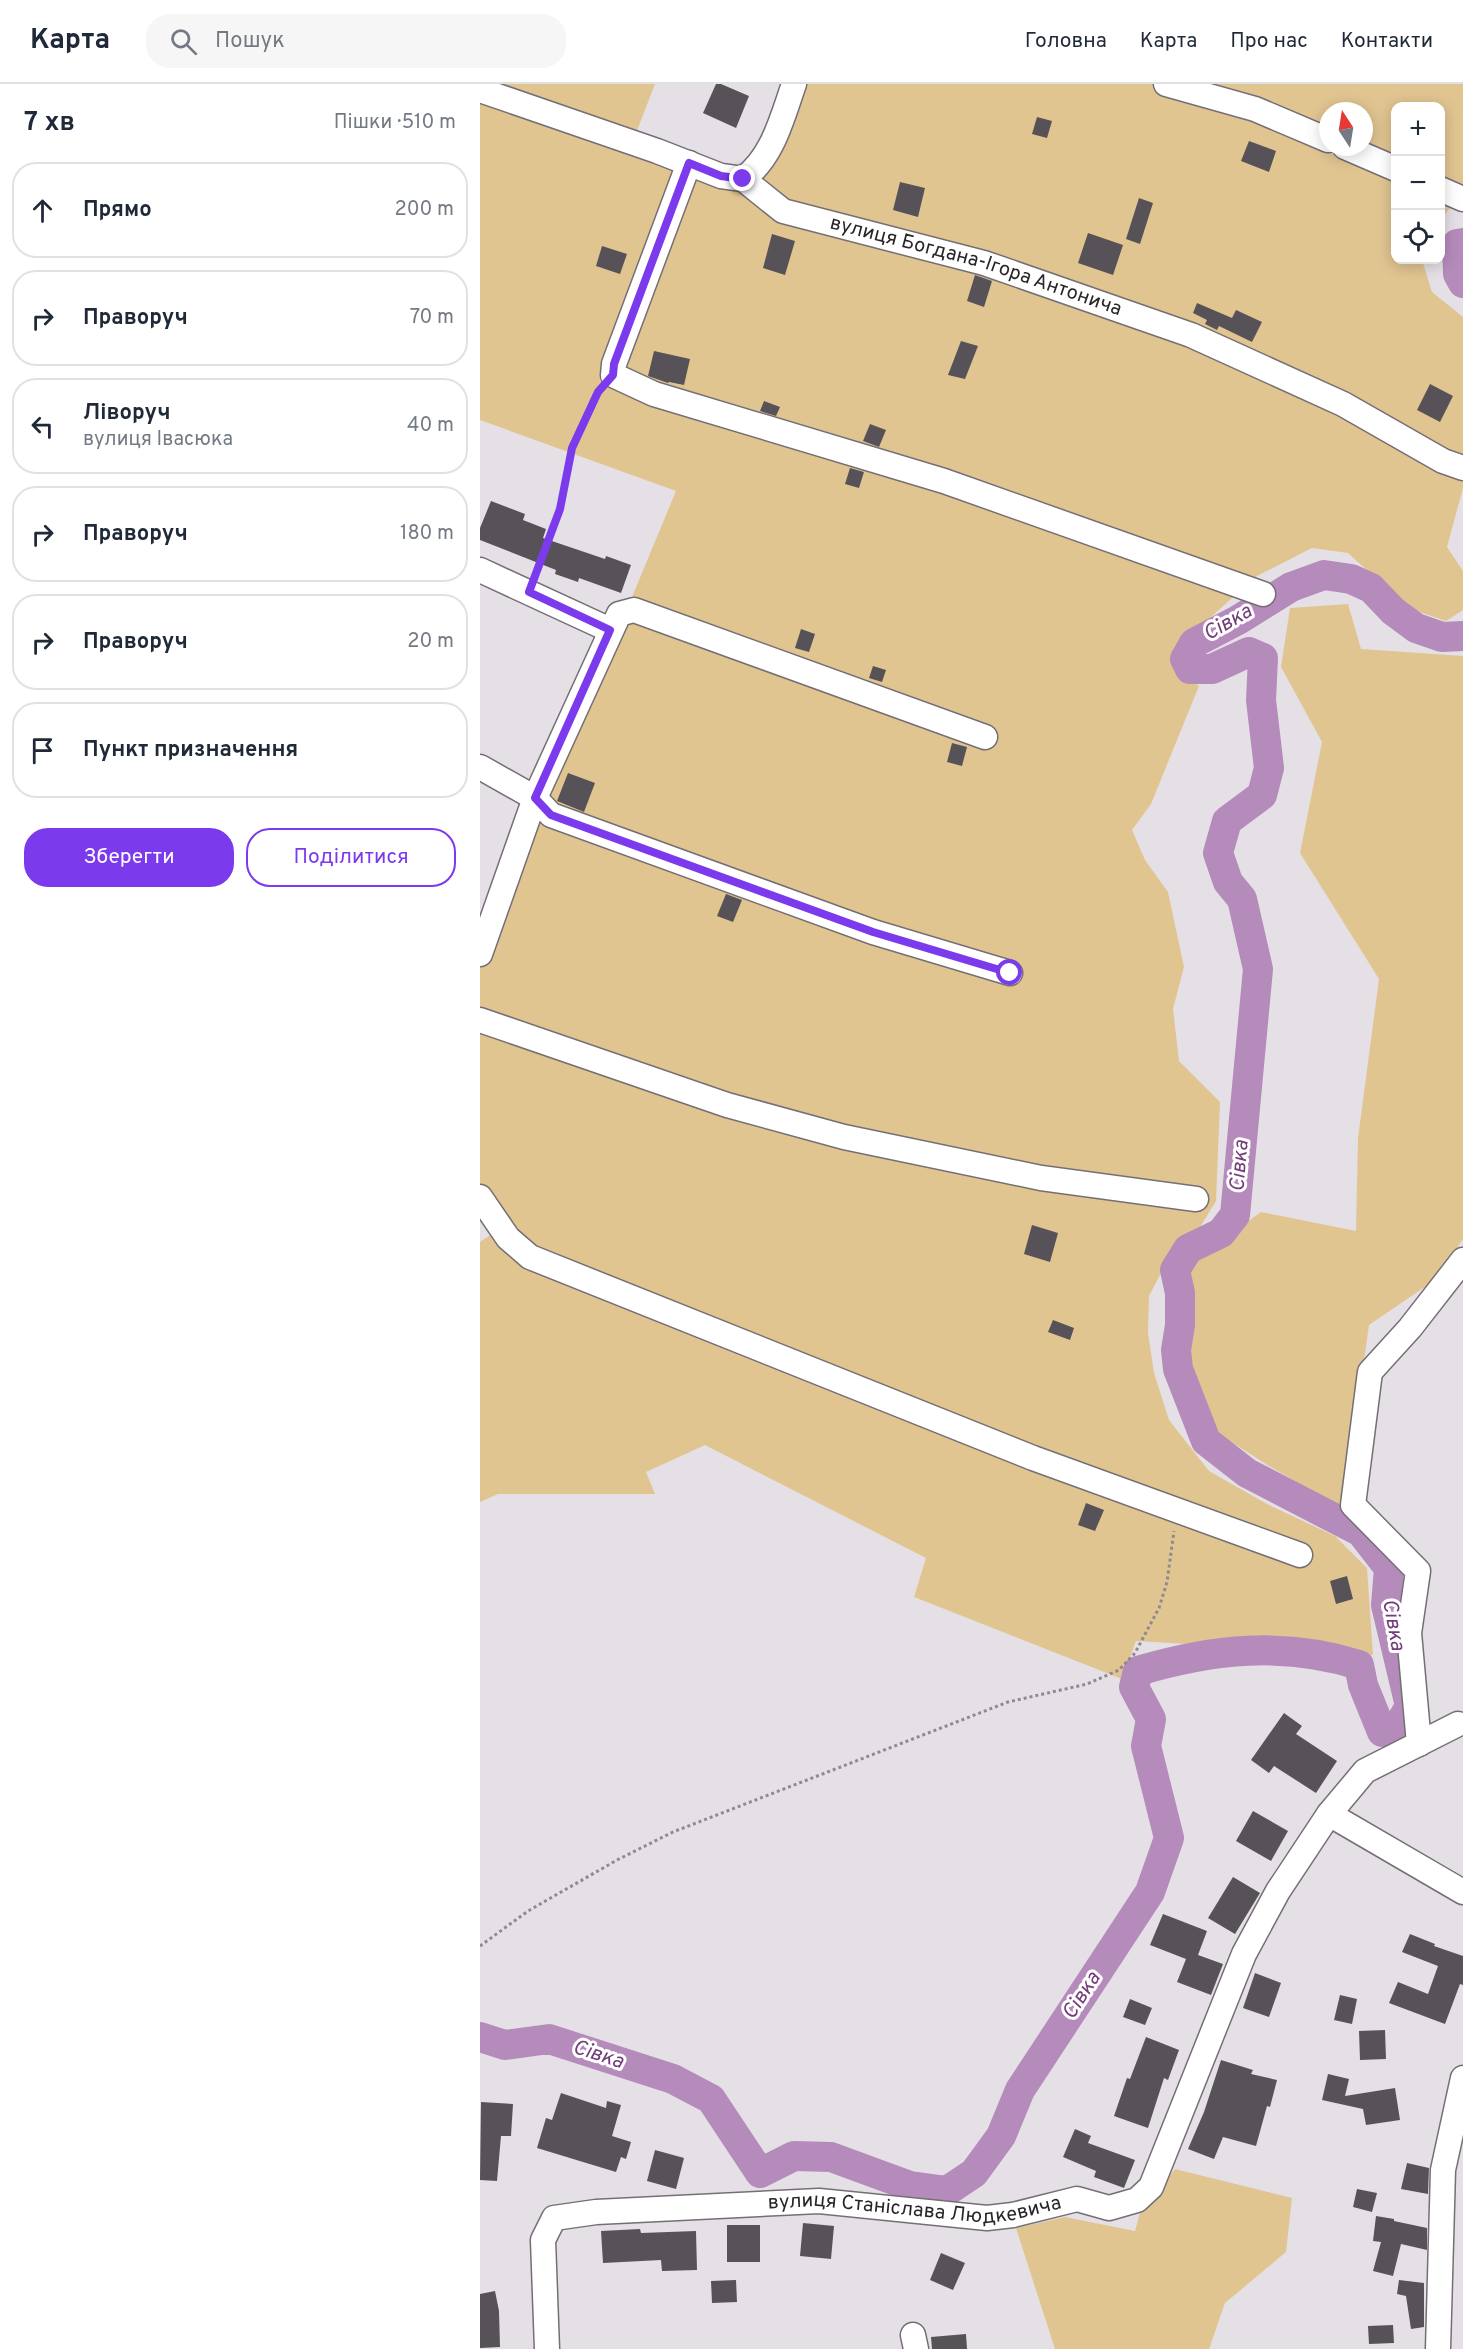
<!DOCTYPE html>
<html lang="uk">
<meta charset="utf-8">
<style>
:root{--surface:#fff;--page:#f6f6f7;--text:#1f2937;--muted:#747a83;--line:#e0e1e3;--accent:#7c3aed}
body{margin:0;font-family:Overpass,sans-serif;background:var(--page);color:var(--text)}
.controls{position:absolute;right:18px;top:18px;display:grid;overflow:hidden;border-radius:12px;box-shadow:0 3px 15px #0003}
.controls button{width:54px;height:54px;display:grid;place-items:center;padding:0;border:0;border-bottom:2px solid var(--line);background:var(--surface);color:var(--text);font:30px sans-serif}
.compass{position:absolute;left:839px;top:18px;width:54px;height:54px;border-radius:50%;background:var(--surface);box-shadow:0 3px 15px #0003;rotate:348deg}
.stop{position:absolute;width:18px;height:18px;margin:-14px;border:4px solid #7c3aed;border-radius:50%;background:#fff}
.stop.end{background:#7c3aed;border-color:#fff;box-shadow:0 2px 6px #0008}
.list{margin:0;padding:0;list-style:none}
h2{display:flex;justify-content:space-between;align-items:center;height:78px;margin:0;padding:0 24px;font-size:26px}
h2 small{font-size:20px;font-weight:400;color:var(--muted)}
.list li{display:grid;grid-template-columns:39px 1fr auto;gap:18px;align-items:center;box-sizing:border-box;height:96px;margin:0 12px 12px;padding:0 12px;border:2px solid var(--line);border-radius:24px}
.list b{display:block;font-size:22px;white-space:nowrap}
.list p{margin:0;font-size:20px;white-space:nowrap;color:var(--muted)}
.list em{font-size:20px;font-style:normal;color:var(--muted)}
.actions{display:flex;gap:12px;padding:18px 24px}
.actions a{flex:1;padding:14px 0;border:2px solid var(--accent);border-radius:24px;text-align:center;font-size:21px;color:var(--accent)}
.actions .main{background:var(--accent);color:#fff}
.icon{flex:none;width:33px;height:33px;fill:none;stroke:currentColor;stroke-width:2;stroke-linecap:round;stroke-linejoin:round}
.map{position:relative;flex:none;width:983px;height:2265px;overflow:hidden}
header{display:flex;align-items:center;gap:36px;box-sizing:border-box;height:84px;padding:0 30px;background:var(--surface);border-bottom:2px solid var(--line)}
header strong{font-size:28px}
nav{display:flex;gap:33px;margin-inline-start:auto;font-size:21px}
.search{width:420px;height:54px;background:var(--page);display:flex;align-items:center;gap:15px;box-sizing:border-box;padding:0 21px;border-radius:24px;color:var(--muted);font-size:22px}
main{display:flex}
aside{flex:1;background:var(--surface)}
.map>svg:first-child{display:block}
.green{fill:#e1c591;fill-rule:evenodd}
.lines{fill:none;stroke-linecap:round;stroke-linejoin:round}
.river{stroke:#b58bbb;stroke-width:30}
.building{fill:#575258}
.minor-casing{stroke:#756f75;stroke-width:27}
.path{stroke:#8e8a8f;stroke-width:3;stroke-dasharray:3 3;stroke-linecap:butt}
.minor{stroke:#fff;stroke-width:24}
.route{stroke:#7c3aed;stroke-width:8}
.labels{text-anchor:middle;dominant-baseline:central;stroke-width:6;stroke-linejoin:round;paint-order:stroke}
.street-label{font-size:20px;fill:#292629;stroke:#fff}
.water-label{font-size:21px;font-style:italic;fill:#733d7a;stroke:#fff}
</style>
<header>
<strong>Карта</strong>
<div class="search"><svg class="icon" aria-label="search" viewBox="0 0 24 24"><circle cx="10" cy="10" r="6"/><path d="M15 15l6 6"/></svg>Пошук</div>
<nav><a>Головна</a><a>Карта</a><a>Про нас</a><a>Контакти</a></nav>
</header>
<main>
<aside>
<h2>7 хв<small>Пішки · 510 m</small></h2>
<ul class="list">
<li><svg class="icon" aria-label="ahead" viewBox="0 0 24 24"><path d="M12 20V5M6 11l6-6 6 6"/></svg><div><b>Прямо</b></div><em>200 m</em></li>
<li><svg class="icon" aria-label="right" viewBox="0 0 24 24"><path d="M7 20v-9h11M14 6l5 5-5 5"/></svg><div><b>Праворуч</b></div><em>70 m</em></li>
<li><svg class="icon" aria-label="left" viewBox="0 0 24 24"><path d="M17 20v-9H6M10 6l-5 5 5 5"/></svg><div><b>Ліворуч</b><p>вулиця Івасюка</p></div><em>40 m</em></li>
<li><svg class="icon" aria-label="right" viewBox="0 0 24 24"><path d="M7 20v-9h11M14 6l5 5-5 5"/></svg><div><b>Праворуч</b></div><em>180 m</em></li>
<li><svg class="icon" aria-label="right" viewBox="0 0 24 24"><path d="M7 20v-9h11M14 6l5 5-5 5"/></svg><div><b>Праворуч</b></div><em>20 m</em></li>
<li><svg class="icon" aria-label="arrive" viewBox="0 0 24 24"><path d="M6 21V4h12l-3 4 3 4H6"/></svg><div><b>Пункт призначення</b></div></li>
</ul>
<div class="actions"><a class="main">Зберегти</a><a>Поділитися</a></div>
</aside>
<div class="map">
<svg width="983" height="2265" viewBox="0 0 983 2265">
<rect width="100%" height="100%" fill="#e5e0e6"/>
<!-- green -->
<g class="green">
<polygon points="12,0 175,0 156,49"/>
<path d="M318,0h665v121l-12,2 -10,12 -1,-113h-44v154h28l-1,3 9,29 31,25v171l-16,59 16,24v39l-17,11 -36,-12 -62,-56 -36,-5 -55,28 -45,40 -33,29 -4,23 24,18 -48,118 -19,26 13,30 23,32 16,75 -11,42 6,52 41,41 -4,99 -16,26 -29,27 -22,42 -1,37 6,40 15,47 40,51 58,33 68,32 32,32 6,87 -237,-14 -14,38 -208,-82 12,-39 -221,-113 -59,27 9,22h-157l-18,8v-260l22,-15 -22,-32v-232l196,-472 -196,-71v-327l205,72 67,33 10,-15zM848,27h36v36h-36z"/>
<polygon points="868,520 881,565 983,572 983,1155 955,1196 889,1241 863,1425 789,1382 731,1345 706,1264 709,1179 781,1128 876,1147 878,1054 899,895 820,769 842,658 801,583 810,524"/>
<polygon points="695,2085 812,2114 806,2168 745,2219 729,2265 575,2265 536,2144 585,2133 655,2147 660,2129"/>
</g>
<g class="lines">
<!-- river -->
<g class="river">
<polyline points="983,159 977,160 978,190 983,199"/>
<path d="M0,1953l25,8 44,-6 124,40 38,20 49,74 34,-17 37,1 79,29 37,5 27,-18 27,-37 19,-46 130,-198 19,-54 -23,-92 5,-27 -17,-32 4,-16c74,-22 146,-30 221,-6l4,20 19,47 18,-9 10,-17 -24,-101 3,-37 -28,-36 -114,-59 -41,-32 -28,-72 -2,-19 4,-25v-32l-5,-23 13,-21 33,-16 14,-18 23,-246 -16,-70 -14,-17 -10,-29 9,-32 35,-26 7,-27 -8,-68 2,-42 -14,-6 -37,17h-22l-5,-10 9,-16 44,-23 53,-33 33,-12 27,4 20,9 22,23 23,17 26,9 21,-1"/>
</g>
</g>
<!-- building -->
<g class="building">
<polygon points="236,0 241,0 269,12 256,44 223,29"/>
<polygon points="557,33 572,37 567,54 552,50"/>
<polygon points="769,57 796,67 789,88 761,77"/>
<polygon points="420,98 445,104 438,133 413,126"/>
<polygon points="659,114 673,119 660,160 646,155"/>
<polygon points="608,149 643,161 633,191 598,179"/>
<polygon points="292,150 315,157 305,191 283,184"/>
<polygon points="122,162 147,170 140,190 116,182"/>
<polygon points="495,191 512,197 504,223 487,217"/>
<polygon points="717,219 752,234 756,226 782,238 772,258 739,242 737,246 725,240 727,236 713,229"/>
<polygon points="481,257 498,262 485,295 468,291"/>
<polygon points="174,267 210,275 204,301 189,298 188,299 168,292"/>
<polygon points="950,300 973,312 960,338 937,326"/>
<polygon points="284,317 300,323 296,332 280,327"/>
<polygon points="390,340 406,346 399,363 383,357"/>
<polygon points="370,384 384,388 379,404 365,400"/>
<polygon points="11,417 45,430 43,436 66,445 63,454 125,475 126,472 151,481 141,509 99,494 98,498 75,490 76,486 0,456 0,444"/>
<polygon points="321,545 335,550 329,568 315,564"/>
<polygon points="393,582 406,586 402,598 389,594"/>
<polygon points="472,659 487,663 482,682 467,678"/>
<polygon points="88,689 115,699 104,728 77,717"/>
<polygon points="246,810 262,816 253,838 237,832"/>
<polygon points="552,1141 578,1149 570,1178 544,1170"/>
<polygon points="573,1236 594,1244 590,1256 568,1248"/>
<polygon points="606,1419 624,1426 615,1447 598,1441"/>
<polygon points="867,1492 873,1515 856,1520 850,1497"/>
<polygon points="804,1629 822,1642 816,1650 857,1677 836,1709 794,1682 789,1689 771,1676"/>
<polygon points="773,1727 808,1747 791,1777 756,1757"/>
<polygon points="753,1793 780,1809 755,1850 728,1834"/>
<polygon points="683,1830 727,1847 718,1871 743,1880 731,1911 697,1898 706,1875 670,1861"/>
<polygon points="930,1850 955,1860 954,1862 983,1872 983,1901 980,1900 965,1940 909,1919 918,1898 948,1910 958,1882 922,1868"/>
<polygon points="775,1889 801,1899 789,1933 763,1924"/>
<polygon points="860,1911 877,1915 872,1940 854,1936"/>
<polygon points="650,1915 672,1924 665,1941 643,1933"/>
<polygon points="905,1946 906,1975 880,1976 879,1947"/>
<polygon points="666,1953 699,1966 688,1996 684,1994 668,2044 634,2032 647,1994 650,1995"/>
<polygon points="741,1976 773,1986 771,1990 797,1996 790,2023 787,2022 776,2062 743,2053 734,2075 708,2065 724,2028"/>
<polygon points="848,1990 869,1995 865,2012 915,2004 920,2036 886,2041 883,2025 842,2016"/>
<polygon points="81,2009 126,2024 127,2017 141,2021 132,2052 151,2058 146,2075 141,2073 136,2088 57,2064 66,2034 72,2036"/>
<polygon points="1,2018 33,2020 31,2052 21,2052 17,2097 0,2096"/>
<polygon points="595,2045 611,2052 608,2059 655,2076 644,2104 614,2093 616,2087 583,2073"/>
<polygon points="175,2066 204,2074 196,2105 167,2097"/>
<polygon points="927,2079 949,2084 948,2110 921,2105"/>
<polygon points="877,2105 897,2109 892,2128 873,2123"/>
<polygon points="896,2132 914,2135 914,2137 947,2144 947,2166 921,2160 913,2192 893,2187 901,2158 893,2157"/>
<polygon points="323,2139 354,2142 351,2175 320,2172"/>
<rect x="247" y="2141" width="33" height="37"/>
<polygon points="160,2145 161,2149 216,2147 217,2186 182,2187 181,2176 123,2179 121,2147"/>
<polygon points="461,2169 485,2179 473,2206 450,2196"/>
<polygon points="256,2196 257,2218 232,2219 231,2197"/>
<polygon points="919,2196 944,2199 944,2243 931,2245 926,2212 917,2210"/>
<polygon points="15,2207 19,2227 20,2263 0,2264 0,2210"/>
<polygon points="913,2241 914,2259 889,2260 888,2242"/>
<polygon points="486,2250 487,2265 452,2265 451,2253"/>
</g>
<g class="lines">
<defs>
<g id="minor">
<polyline points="686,0 775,25 848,56"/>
<path id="s1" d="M0,6l177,61 64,25 22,3 40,32 201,52 207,72 152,69 100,57 20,7"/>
<polyline points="865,63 916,85"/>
<polyline points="209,79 134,280 133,291 174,310 464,397 783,510"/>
<path d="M263,95c30,-22 39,-61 51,-95"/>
<polyline points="960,105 983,115"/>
<polyline points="0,486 130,546"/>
<polyline points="0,683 55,714 71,731 393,848 530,889"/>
<polyline points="0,870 55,714 139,530 154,526 505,653"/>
<polyline points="0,936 247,1021 364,1053 561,1094 716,1115"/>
<polyline points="0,1113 28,1154 50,1173 553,1374 820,1471"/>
<polyline points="939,1660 929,1549 938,1487 873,1421 890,1288 930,1244 983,1176"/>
<polyline points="849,1730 983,1808"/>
<polyline points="433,2251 436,2265"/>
<path id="s2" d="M67,2265l-4,-109 11,-22 42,-6 223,-11 168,17 26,-3 64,-16 32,9 28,-8 14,-13 93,-233 34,-63 51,-77 36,-43 93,-47"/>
<polyline points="958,2265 963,2086 983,1994"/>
</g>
</defs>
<!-- minor casing -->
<use href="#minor" class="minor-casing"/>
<!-- path -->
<g class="path">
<polyline points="56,491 80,425 92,364 120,306"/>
<polyline points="0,1862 48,1827 137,1776 193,1748 528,1618 607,1600 639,1586 655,1569 679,1524 687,1498 694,1447"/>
</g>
<!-- minor -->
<use href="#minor" class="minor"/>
</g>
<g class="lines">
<!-- route -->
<polyline class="route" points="263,95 241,92 209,79 134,280 133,291 118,308 92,364 80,425 49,508 130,546 55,714 71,731 393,848 530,889"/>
</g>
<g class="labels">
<!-- street labels -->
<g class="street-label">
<text stroke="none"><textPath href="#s1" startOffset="530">вулиця Богдана-Ігора Антонича</textPath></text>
<text stroke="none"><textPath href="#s2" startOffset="496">вулиця Станіслава Людкевича</textPath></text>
</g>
<!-- water labels -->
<g class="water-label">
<text transform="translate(748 539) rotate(-30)">Сівка</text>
<text transform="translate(760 1082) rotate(-85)">Сівка</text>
<text transform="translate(913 1541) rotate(80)">Сівка</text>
<text transform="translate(602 1912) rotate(-57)">Сівка</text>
<text transform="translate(118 1971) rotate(18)">Сівка</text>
</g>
</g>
</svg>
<div class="controls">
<button>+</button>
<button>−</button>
<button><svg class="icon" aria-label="locate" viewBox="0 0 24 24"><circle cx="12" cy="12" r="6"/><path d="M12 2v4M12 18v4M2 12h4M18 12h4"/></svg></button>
</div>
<svg class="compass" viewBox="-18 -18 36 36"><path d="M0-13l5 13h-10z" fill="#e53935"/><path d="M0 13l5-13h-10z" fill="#747a83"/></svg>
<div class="stop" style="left:530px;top:889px"></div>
<div class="stop end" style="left:263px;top:95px"></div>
</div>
</main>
